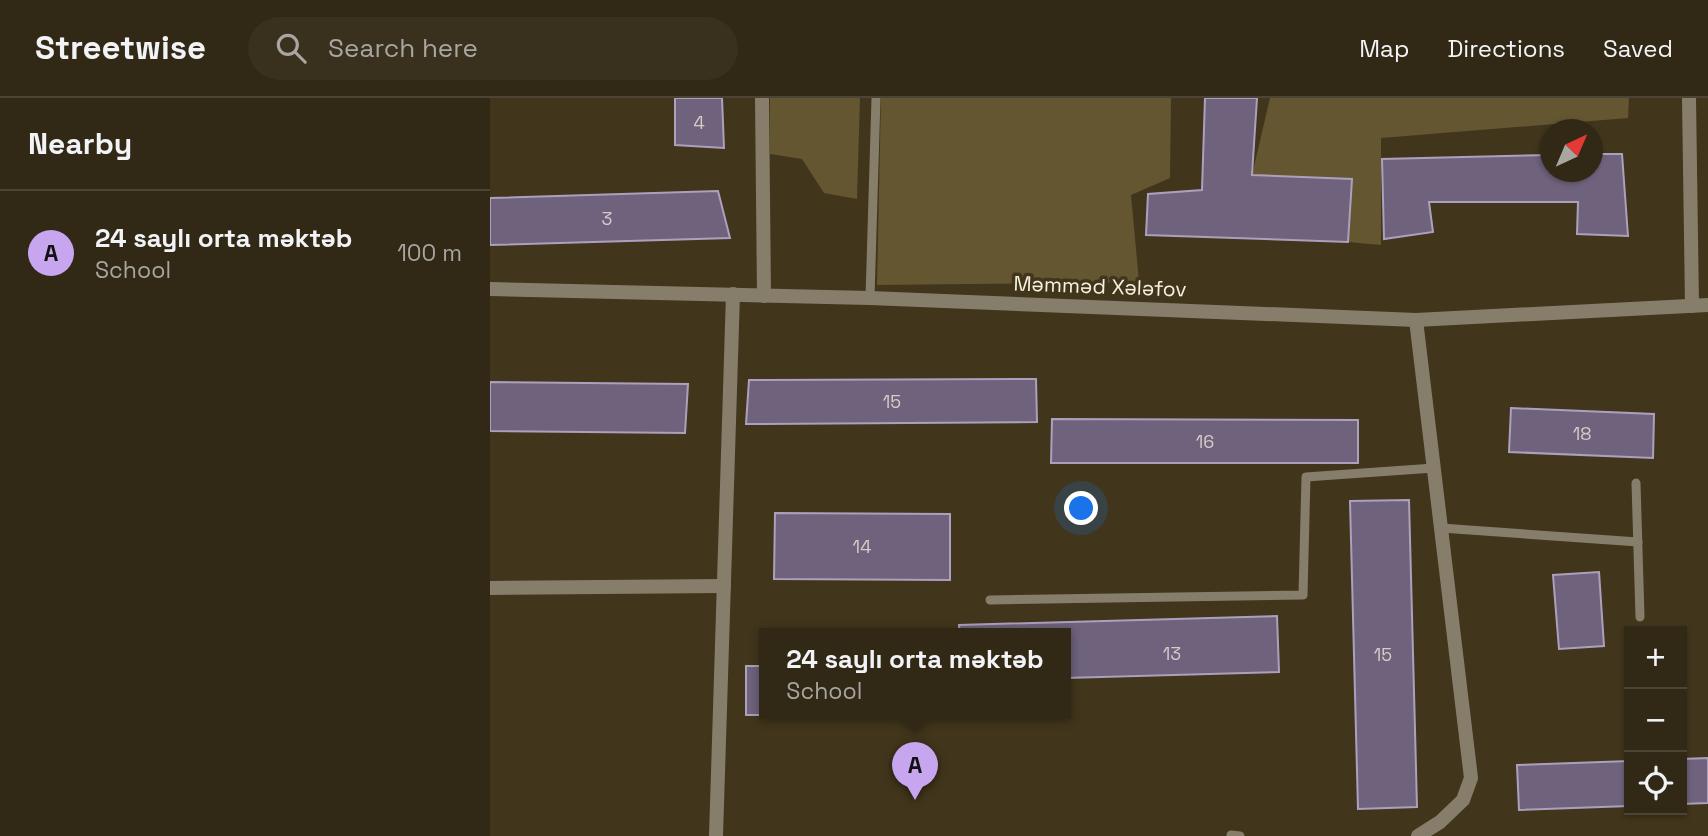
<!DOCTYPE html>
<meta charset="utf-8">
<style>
:root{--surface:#312815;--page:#39301e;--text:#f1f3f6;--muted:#a8a6a0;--line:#4c4434;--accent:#c7a6ef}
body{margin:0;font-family:"Space Grotesk",sans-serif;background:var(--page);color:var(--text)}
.controls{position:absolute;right:21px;bottom:21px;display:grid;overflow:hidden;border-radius:0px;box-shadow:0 2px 5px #0004}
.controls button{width:63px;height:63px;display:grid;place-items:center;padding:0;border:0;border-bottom:2px solid var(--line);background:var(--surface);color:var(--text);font:35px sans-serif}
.compass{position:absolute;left:1050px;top:21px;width:63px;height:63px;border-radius:50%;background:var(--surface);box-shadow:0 2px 5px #0004;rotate:44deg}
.you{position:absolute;left:592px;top:411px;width:24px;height:24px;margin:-18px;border:5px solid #fff;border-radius:50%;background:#1a73e8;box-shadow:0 0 0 10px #1a73e833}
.badge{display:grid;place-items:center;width:46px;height:46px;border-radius:50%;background:var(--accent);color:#111;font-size:23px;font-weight:700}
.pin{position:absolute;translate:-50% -58px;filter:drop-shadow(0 2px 4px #0008)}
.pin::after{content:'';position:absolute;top:37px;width:24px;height:21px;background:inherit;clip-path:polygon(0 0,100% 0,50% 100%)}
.popup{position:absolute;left:269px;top:530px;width:312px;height:91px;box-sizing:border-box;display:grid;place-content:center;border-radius:0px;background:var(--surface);filter:drop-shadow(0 2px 5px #0005);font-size:23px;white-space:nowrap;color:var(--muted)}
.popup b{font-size:26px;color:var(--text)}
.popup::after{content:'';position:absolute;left:50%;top:100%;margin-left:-14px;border:14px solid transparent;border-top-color:var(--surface)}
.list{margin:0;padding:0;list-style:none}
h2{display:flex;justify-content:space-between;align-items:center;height:91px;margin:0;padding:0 28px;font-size:30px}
h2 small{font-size:23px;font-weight:400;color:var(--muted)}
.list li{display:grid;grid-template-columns:46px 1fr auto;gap:21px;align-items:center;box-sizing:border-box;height:126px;padding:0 28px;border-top:2px solid var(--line)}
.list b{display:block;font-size:26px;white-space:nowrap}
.list p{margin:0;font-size:23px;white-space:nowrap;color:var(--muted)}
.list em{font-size:23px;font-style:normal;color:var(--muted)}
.icon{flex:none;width:38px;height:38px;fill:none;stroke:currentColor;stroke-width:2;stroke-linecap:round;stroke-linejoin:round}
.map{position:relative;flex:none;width:1218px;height:738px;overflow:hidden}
header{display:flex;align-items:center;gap:42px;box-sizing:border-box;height:98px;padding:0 35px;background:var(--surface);border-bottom:2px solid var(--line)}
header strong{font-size:33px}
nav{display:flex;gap:38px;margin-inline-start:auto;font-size:24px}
.search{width:490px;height:63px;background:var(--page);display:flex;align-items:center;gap:18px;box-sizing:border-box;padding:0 24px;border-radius:38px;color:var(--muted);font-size:26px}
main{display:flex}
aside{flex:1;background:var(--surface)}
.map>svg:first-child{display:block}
.green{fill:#655632}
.building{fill:#6e627c;stroke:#ada0bd;stroke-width:2}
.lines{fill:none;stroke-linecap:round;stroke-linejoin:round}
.lane{stroke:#867e6b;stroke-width:9}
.street{stroke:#867e6b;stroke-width:14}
.labels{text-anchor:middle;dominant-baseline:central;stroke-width:7;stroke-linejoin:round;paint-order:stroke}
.number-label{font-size:18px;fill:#d4ccc7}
.street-label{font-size:21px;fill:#f6f0e0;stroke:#41361c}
</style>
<header>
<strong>Streetwise</strong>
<div class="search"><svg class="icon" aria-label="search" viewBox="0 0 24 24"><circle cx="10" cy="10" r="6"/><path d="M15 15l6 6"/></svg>Search here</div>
<nav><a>Map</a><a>Directions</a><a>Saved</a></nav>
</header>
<main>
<aside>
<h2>Nearby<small></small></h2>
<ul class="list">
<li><span class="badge">A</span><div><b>24 saylı orta məktəb</b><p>School</p></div><em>100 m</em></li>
</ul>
</aside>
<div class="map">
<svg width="1218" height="738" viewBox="0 0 1218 738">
<rect width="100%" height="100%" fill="#41361c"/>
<!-- green -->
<g class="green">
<polygon points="280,0 370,0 367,101 334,95 312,61 280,56"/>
<polygon points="391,0 681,0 680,80 641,97 649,184 387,187"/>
<polygon points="780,0 1139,0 1138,20 891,40 891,147 858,144 861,81 762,77"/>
</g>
<!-- building -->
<g class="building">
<polygon points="185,0 232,0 234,50 185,47"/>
<polygon points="715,0 767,0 762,77 862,81 858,144 656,137 658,96 712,92"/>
<polygon points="1102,56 1132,56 1138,138 1087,136 1088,104 939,104 943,134 894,141 892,61 1060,57 1060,74 1102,74"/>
<polygon points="228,93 240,140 0,147 0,100"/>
<polygon points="546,281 547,324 256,326 259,282"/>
<polygon points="0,284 198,286 195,335 0,333"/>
<polygon points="1021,310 1164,316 1163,360 1019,354"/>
<polygon points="562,321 868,322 868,365 561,365"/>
<polygon points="919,402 927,709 868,711 860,403"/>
<polygon points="285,415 460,416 460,482 284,481"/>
<polygon points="1109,474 1114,548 1069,551 1063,477"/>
<polygon points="787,518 789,574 576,580 576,536 470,536 469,527"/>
<polygon points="256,568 274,568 274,616 451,617 256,617"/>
<polygon points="1218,660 1218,705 1192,706 1192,661"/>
<polygon points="1139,663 1139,708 1029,712 1027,667"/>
</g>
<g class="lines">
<!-- lane -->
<g class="lane">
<polyline points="380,200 386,0"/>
<polyline points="1146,385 1150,519"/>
<polyline points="951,430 1148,444"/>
<polyline points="500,502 813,497 816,379 944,370"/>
<polyline points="741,737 750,738"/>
</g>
<!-- street -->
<g class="street">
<polyline points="272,0 274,198"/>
<polyline points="1199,0 1202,208"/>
<polyline points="0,191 380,200 926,222 1218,207"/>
<polyline points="926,222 981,680 973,702 950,724 928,738"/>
<polyline points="0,490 234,488"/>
<polyline points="226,738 243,196"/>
</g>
</g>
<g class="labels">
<!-- number labels -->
<g class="number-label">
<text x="209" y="24">4</text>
<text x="117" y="120">3</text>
<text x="402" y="303">15</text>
<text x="1092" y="335">18</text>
<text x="715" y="343">16</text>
<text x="372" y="448">14</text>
<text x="682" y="555">13</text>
<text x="893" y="556">15</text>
</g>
<!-- street labels -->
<g class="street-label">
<text transform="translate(610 188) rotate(2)">Məmməd Xələfov</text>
</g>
</g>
</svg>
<div class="controls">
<button>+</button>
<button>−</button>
<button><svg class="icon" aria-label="locate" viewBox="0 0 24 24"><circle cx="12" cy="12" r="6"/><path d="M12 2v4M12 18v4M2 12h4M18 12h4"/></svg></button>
</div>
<svg class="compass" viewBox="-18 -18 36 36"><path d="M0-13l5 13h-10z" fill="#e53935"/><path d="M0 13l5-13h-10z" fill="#a8a6a0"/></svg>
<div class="you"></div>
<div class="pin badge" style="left:425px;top:702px">A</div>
<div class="popup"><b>24 saylı orta məktəb</b>School</div>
</div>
</main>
